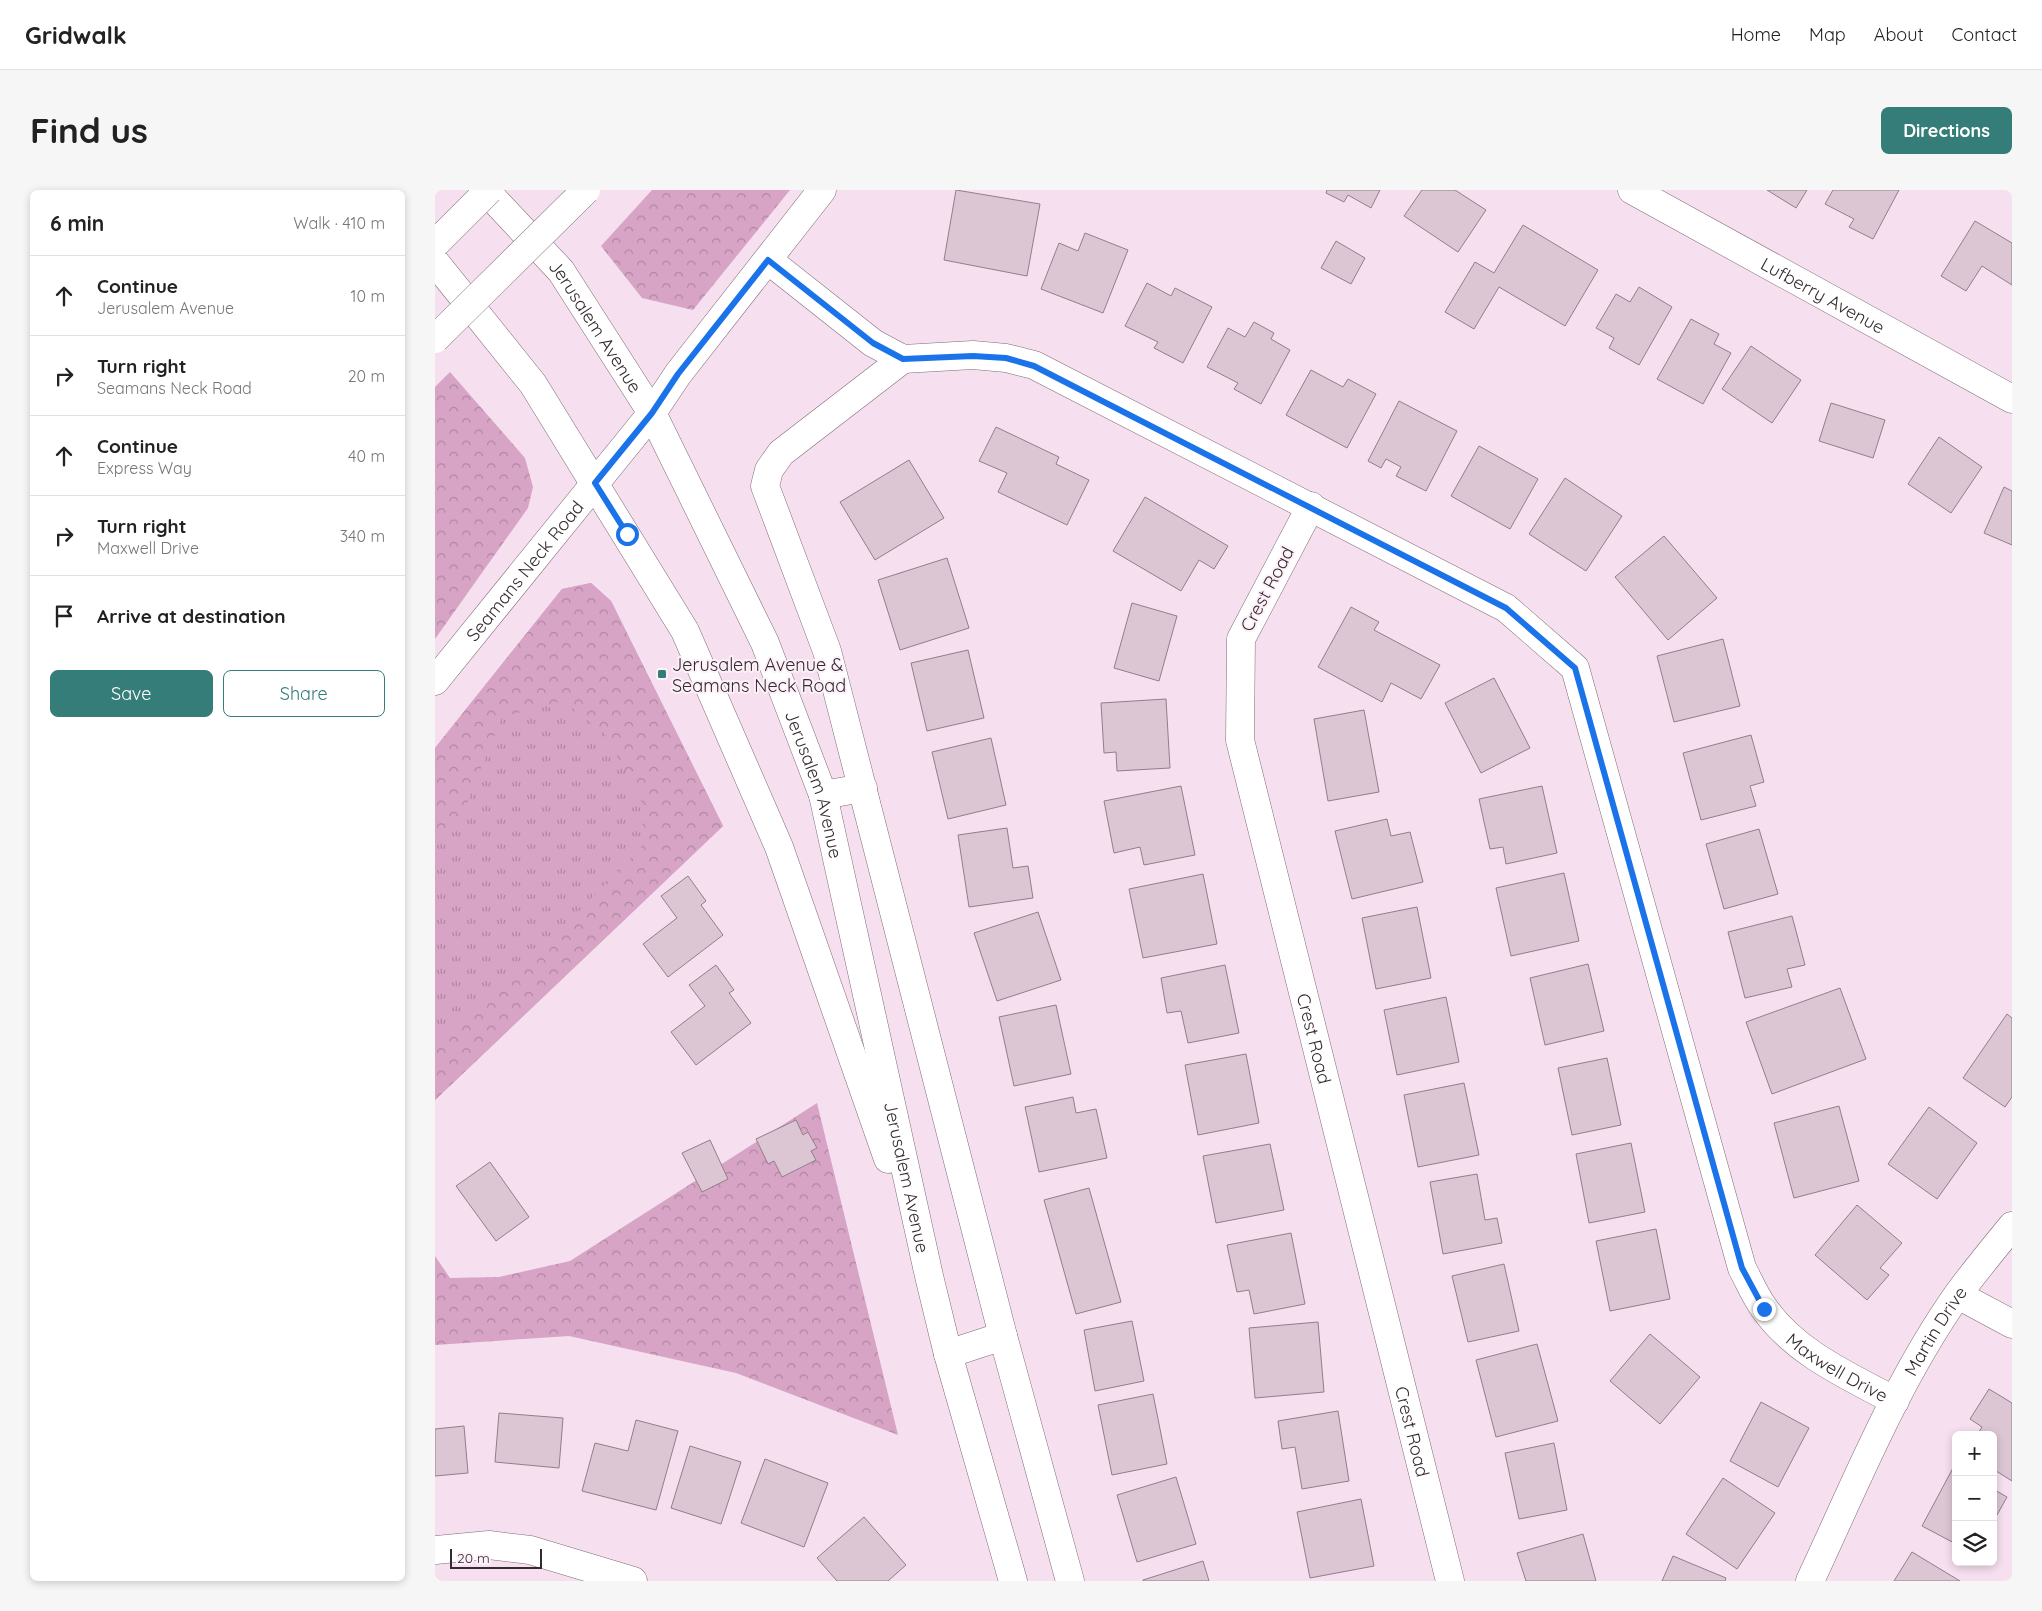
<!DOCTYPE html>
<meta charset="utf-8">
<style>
:root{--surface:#fff;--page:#f6f6f6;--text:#222;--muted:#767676;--line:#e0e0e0;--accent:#357d78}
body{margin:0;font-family:Quicksand,sans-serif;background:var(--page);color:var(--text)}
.controls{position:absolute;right:15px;bottom:15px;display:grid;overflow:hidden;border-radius:8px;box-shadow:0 2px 8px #0003}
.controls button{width:45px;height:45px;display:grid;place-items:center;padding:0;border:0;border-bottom:1px solid var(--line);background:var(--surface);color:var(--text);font:25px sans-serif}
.scale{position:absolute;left:15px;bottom:12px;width:92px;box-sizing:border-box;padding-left:5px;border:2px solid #332b30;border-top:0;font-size:14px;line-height:18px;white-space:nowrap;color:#332b30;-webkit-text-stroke:4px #fdf0f8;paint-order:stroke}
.stop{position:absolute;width:15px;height:15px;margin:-11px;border:4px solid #1a73e8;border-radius:50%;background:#fff}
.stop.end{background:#1a73e8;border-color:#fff;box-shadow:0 1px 5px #0008}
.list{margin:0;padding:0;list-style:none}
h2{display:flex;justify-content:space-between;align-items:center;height:65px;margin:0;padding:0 20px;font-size:21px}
h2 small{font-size:16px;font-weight:400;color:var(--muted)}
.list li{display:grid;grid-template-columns:32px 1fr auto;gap:15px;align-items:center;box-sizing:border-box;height:80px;padding:0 20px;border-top:1px solid var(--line)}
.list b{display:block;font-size:19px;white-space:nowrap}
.list p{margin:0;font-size:16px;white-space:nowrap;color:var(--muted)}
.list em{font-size:16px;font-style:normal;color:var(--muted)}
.actions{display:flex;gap:10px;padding:15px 20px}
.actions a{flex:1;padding:11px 0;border:1px solid var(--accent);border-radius:8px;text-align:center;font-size:18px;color:var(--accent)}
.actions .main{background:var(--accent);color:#fff}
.icon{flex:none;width:28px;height:28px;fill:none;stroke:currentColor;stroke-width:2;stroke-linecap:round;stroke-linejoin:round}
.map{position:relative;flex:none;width:1577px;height:1391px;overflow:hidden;border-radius:8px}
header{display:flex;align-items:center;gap:30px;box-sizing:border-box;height:70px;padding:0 25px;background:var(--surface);border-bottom:1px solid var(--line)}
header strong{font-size:24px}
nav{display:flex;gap:28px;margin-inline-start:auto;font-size:18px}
.intro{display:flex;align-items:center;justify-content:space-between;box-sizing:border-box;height:120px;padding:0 30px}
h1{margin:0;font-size:35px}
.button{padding:12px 22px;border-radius:8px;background:var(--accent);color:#fff;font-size:18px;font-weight:700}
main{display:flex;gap:30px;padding:0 30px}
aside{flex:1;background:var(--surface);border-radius:8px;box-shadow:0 2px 8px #0003}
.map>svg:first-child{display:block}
.grass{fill:url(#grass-tufts)}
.forest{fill:url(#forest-crowns)}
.building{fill:#dcc6d4;stroke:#927e8b}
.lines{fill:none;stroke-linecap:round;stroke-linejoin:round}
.street-casing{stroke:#7f6c78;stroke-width:29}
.secondary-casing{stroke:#7f6c78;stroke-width:29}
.primary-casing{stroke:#7f6c78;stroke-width:29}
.street{stroke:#fff;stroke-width:28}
.secondary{stroke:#fff;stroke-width:28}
.primary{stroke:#fff;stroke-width:28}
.highway-bridge-casing{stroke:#7f6c78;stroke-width:29;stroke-linecap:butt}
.highway-bridge{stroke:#fff;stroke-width:28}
.route{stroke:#1a73e8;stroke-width:6}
.poi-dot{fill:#357d78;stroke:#fdf0f8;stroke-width:2}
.labels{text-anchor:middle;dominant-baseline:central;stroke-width:4;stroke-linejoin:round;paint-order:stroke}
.street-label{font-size:18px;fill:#332b30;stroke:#fdf0f8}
.poi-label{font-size:18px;fill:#332b30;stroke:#fdf0f8;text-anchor:start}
</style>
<header>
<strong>Gridwalk</strong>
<nav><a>Home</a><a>Map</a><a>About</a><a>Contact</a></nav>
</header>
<div class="intro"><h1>Find us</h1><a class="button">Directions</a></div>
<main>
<aside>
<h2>6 min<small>Walk · 410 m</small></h2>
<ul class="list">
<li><svg class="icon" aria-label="ahead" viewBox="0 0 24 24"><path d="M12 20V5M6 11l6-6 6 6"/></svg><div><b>Continue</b><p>Jerusalem Avenue</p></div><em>10 m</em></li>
<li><svg class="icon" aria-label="right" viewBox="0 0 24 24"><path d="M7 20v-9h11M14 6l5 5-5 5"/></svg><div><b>Turn right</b><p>Seamans Neck Road</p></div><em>20 m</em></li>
<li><svg class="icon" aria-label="ahead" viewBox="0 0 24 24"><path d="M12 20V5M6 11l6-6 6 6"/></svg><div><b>Continue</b><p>Express Way</p></div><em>40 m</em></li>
<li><svg class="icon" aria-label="right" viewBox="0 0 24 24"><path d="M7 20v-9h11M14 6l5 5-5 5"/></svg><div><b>Turn right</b><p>Maxwell Drive</p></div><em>340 m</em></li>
<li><svg class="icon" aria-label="arrive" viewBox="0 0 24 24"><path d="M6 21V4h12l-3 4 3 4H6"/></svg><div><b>Arrive at destination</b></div></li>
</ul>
<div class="actions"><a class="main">Save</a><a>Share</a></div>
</aside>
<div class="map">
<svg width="1577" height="1391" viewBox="0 0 1577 1391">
<defs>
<pattern id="grass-tufts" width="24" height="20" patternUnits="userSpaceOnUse" patternTransform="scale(1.25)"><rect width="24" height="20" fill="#d7a4c6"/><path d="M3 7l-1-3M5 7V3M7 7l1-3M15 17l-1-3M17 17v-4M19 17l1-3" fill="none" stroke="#af86a1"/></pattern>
<pattern id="forest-crowns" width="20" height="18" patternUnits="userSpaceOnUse" patternTransform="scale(1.25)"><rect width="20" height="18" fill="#d7a4c6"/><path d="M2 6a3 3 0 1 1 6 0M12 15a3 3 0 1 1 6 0" fill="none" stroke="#af86a1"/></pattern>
</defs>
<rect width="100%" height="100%" fill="#f6dfee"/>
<!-- grass -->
<polygon class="grass" points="156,393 176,411 288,636 0,910 0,558 127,399"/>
<!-- forest -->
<g class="forest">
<polygon points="217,0 355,0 258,120 207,108 166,56"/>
<polygon points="15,182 90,268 98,297 93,318 0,449 0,197"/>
<polygon points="156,393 176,411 288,636 0,910 0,857 92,775 207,656 208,615 170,544 128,511 67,527 26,628 0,653 0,558 127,399"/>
<polygon points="382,913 463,1245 301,1183 134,1146 0,1155 0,1066 15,1088 64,1087 135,1071"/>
</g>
<!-- building -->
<g class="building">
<polygon points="521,0 605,14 592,86 509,70"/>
<polygon points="892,0 945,0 936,18 913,5 909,12 891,3"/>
<polygon points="987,0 1020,0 1051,20 1023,62 969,26"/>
<polygon points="1332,0 1372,0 1361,18"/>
<polygon points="1398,0 1464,0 1438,49 1414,37 1419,29 1390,14"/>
<polygon points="1540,31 1577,53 1577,95 1547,76 1531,101 1506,86"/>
<polygon points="1088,35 1163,80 1130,136 1064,97 1039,139 1010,122 1040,72 1059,83"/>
<polygon points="650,43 693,60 668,123 606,99 624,53 643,61"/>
<polygon points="901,51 930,68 916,94 886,78"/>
<polygon points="712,93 736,106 740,98 777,117 748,173 719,158 723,152 690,136"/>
<polygon points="1204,97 1237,117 1204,175 1174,158 1179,148 1161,138 1181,104 1195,112"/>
<polygon points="1256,129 1284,144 1279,154 1296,163 1268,214 1222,189"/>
<polygon points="819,132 839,143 836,149 855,160 826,214 799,199 803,193 772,177 793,138 810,147"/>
<polygon points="1316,156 1366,190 1337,233 1287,199"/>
<polygon points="876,180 908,197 913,189 941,204 912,258 851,225"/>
<polygon points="964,211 1022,241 991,301 961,286 966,277 951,269 946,278 933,271"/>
<polygon points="1396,213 1450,230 1438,268 1384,251"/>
<polygon points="561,237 624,267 621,274 654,290 632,335 563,302 572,283 544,271"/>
<polygon points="1504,247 1547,277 1516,323 1473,294"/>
<polygon points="1044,256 1103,289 1075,339 1016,306"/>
<polygon points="474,270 509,328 440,370 405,312"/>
<polygon points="1130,288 1187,326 1151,381 1094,344"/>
<polygon points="1569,297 1577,301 1577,355 1549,343"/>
<polygon points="710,307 793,356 779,379 764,370 746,401 678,361"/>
<polygon points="1229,346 1282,408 1233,450 1180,387"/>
<polygon points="512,368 534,438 465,460 443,390"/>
<polygon points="697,413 742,426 724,491 679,478"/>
<polygon points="916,417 944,432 939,440 1005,475 986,509 956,493 947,512 883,477"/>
<polygon points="1288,449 1305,516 1239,532 1222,466"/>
<polygon points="533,460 549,528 492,541 476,473"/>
<polygon points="1059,488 1095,558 1046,583 1010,513"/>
<polygon points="731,509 735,578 682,581 681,562 669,563 666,513"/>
<polygon points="929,520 944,602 893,611 879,529"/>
<polygon points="1316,545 1329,592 1315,596 1321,616 1266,630 1248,563"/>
<polygon points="556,548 571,615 513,629 497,562"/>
<polygon points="746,596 760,665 709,675 705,657 679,663 669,611"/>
<polygon points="1107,596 1122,663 1071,674 1068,657 1055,659 1044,609"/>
<polygon points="952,629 956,646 975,642 988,692 917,709 900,641"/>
<polygon points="572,638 578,678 593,676 598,708 534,717 523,645"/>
<polygon points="1324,639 1343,704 1289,719 1271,654"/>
<polygon points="1129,683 1144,751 1076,766 1061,698"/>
<polygon points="768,684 782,754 708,768 694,699"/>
<polygon points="253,686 271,711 266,715 288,745 233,787 208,754 242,728 226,706"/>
<polygon points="982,717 996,788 941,799 927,728"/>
<polygon points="603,722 626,790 562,811 539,743"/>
<polygon points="1357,726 1370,775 1352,779 1357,797 1310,808 1293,742"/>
<polygon points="1153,774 1169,841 1110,855 1095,788"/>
<polygon points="281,775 299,800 294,803 316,833 261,875 236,842 270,816 254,795"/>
<polygon points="790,775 804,843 753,853 746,821 732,823 726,788"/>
<polygon points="1405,798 1431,869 1337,904 1311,832"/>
<polygon points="1011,807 1024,872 962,885 949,820"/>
<polygon points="621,815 636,884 579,896 564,827"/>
<polygon points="1572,824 1577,828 1577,907 1570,917 1528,888"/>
<polygon points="811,864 824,933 763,945 750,875"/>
<polygon points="1172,868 1186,935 1137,945 1123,878"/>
<polygon points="1029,893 1044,965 983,977 969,905"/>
<polygon points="638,907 641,923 661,919 672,968 604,982 590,917"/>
<polygon points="1404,916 1424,991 1359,1008 1339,933"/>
<polygon points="1494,917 1542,953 1502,1009 1453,974"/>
<polygon points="361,930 368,945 373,942 382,958 376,961 381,970 347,987 339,971 333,974 321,949"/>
<polygon points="275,950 293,989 267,1002 247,963"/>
<polygon points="1196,953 1210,1022 1154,1033 1141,964"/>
<polygon points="835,954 849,1020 781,1033 768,966"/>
<polygon points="55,972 94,1027 61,1051 21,996"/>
<polygon points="1042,984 1050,1030 1062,1028 1067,1053 1008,1064 995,992"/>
<polygon points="654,998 686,1112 641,1124 609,1010"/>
<polygon points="1422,1015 1467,1053 1445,1078 1454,1085 1432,1110 1380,1065"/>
<polygon points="1221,1039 1235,1109 1175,1121 1161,1051"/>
<polygon points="856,1043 870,1114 819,1124 814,1100 802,1102 792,1055"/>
<polygon points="1069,1074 1084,1141 1033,1152 1017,1086"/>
<polygon points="697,1131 709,1191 660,1201 649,1140"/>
<polygon points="883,1132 889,1202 820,1208 814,1138"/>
<polygon points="1215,1144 1265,1187 1225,1234 1175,1191"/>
<polygon points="1102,1154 1123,1231 1061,1247 1041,1170"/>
<polygon points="1554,1199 1577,1213 1577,1291 1558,1279 1558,1245 1542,1245 1547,1237 1535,1229"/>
<polygon points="718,1204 732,1274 677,1285 663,1215"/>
<polygon points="1326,1212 1374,1238 1343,1297 1295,1271"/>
<polygon points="903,1221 914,1291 867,1299 860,1257 847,1259 843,1231"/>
<polygon points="64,1223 128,1228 124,1278 60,1272"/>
<polygon points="201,1230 243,1241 221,1320 147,1301 160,1253 193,1261"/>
<polygon points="29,1236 33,1283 0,1286 0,1239"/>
<polygon points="1119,1253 1132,1320 1084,1329 1070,1263"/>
<polygon points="255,1256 306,1272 286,1334 236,1318"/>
<polygon points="330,1269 393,1293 369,1357 306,1333"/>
<polygon points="1518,1278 1521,1279 1521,1354 1487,1336"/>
<polygon points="741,1287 761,1354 702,1372 682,1305"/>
<polygon points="1288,1288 1340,1323 1302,1379 1251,1344"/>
<polygon points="1558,1299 1572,1307 1558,1332"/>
<polygon points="926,1309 939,1376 875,1388 862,1322"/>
<polygon points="429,1327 471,1375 453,1391 402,1391 382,1368"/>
<polygon points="1148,1344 1161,1391 1091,1391 1082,1363"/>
<polygon points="1477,1362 1525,1391 1459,1391"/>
<polygon points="1238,1366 1291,1388 1290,1391 1227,1391"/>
<polygon points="768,1371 774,1391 708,1391 708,1390"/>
</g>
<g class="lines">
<defs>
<g id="street">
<path id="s1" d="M1197,0l380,209"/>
<path id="s2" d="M333,70l105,83 30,16 70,-4 33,3 28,7 472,243 69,60 167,600c7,13 13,28 22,40 31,45 85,68 131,93"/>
<polyline points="468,169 346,263 334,280 330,296 392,461 568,1146 635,1391"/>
<path id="s3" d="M876,316l-70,133 -1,101 210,841"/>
<polyline points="1523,1105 1577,1134"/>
<polyline points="0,1360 54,1355 95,1360 198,1391"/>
<path id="s4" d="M1375,1391c45,-96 86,-199 148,-287 17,-23 36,-46 54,-68"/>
</g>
<g id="secondary">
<path id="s5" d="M0,491l217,-268 26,-39 144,-184"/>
</g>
<g id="primary">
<path id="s6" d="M50,0l76,81 91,142 113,230 58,152 106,481 19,78 65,227"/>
<polyline points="0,72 98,194 250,441 344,657 453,969"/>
<polyline points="388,605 428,598"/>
<polyline points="513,1164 568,1146"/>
</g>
</defs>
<!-- street casing -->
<use href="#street" class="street-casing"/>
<!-- secondary casing -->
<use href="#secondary" class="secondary-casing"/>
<!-- primary casing -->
<use href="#primary" class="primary-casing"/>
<!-- street -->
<use href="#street" class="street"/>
<!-- secondary -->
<use href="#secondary" class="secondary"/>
<!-- primary -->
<use href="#primary" class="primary"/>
<defs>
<g id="highway-bridge">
<polyline points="0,54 54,0"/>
<polyline points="0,149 151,0"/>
</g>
</defs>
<!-- highway-bridge casing -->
<use href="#highway-bridge" class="highway-bridge-casing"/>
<!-- highway-bridge -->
<use href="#highway-bridge" class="highway-bridge"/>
</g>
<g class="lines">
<!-- route -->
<polyline class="route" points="192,344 160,293 217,223 243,184 333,70 438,153 468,169 538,166 571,168 599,176 1071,418 1140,478 1307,1078 1329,1119"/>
</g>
<!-- markers -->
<rect class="poi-dot" x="222" y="479" width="10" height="10" rx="2.5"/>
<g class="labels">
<!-- street labels -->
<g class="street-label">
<text stroke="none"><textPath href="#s1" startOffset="218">Lufberry Avenue</textPath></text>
<text stroke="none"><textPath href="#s6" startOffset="176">Jerusalem Avenue</textPath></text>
<text stroke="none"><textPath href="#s5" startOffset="142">Seamans Neck Road</textPath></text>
<text transform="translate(832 399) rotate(-62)">Crest Road</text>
<text stroke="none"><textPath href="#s6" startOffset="686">Jerusalem Avenue</textPath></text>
<text stroke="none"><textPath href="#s3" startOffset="559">Crest Road</textPath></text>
<text stroke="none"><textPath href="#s6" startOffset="1090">Jerusalem Avenue</textPath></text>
<text stroke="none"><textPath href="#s4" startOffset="280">Martin Drive</textPath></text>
<text stroke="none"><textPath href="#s2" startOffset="1686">Maxwell Drive</textPath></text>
<text stroke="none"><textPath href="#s3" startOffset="964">Crest Road</textPath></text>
</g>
<!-- poi labels -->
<g class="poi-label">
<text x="237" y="474">Jerusalem Avenue &amp;<tspan x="237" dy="21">Seamans Neck Road</tspan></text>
</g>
</g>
</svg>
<div class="controls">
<button>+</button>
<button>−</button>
<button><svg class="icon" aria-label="layers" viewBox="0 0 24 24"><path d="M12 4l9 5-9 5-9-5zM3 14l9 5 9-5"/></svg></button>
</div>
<div class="scale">20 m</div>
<div class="stop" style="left:192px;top:344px"></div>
<div class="stop end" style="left:1329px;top:1119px"></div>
</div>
</main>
